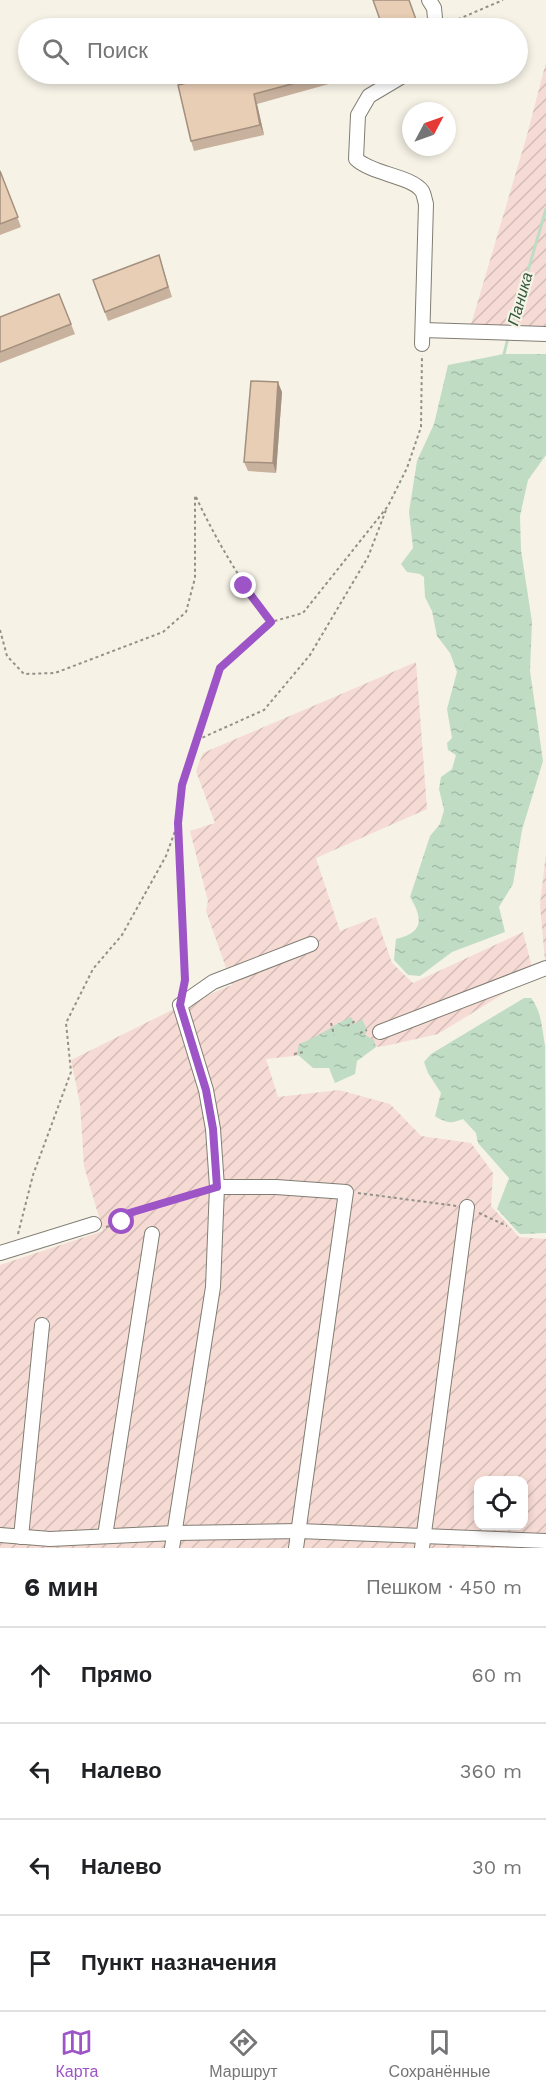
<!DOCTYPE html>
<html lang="ru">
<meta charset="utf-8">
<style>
:root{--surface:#fff;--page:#f6f6f6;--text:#202124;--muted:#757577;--line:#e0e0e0;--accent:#9c54c7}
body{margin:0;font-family:"Work Sans",sans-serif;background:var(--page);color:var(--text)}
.controls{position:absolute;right:18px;bottom:18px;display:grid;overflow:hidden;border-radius:12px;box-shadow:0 3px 9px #0003}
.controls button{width:54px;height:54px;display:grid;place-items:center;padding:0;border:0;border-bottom:2px solid var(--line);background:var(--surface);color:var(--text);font:30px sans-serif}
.compass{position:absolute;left:402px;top:102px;width:54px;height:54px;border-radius:50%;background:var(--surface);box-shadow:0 3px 9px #0003;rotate:49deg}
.stop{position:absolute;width:18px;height:18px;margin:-14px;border:4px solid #9c54c7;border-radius:50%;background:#fff}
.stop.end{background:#9c54c7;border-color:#fff;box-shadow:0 2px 6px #0008}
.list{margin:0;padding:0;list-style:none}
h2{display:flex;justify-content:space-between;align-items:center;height:78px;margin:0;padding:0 24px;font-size:26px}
h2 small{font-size:20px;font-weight:400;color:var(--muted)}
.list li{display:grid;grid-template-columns:39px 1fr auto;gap:18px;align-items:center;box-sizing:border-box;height:96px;padding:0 24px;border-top:2px solid var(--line)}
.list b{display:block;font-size:22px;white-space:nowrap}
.list em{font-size:20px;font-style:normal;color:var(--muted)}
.icon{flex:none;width:33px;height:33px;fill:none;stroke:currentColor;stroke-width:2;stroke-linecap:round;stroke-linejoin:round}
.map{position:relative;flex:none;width:546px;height:1548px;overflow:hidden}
.search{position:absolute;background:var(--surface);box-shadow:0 3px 9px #0003;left:18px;right:18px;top:18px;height:66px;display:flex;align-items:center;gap:15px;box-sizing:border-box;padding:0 21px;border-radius:33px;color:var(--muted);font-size:22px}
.sheet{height:462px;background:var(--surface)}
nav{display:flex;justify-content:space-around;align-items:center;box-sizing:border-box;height:84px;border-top:2px solid var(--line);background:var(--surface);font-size:16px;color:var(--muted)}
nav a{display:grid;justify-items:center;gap:3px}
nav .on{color:var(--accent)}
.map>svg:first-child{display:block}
.garden{fill:url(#garden-furrows);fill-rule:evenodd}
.water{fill:url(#water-ripples)}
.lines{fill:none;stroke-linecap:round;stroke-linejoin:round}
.stream{stroke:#c0dcc3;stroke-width:3}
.minor-casing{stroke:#817d73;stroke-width:16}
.path{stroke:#939088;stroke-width:2;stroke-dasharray:3 3;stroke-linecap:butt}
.minor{stroke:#fff;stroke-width:14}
.wall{fill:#c8b19d}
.shaded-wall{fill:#a3907f}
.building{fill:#e9ceb6;stroke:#a3907f;stroke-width:1.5}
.route{stroke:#9c54c7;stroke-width:8}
.labels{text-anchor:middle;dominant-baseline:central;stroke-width:4.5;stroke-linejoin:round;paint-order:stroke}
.water-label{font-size:16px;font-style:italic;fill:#2f5936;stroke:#f6f2e6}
</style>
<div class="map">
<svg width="546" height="1548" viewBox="0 0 546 1548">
<defs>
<pattern id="garden-furrows" width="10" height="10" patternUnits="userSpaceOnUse" patternTransform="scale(1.5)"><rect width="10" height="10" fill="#f6dbd4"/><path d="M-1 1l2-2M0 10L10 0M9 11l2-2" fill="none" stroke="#d3bcb6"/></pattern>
<pattern id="water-ripples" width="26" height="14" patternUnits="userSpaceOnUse" patternTransform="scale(1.5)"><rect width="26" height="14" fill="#c0dcc3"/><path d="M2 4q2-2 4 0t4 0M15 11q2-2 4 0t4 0" fill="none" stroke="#a5bda8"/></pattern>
</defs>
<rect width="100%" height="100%" fill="#f6f2e6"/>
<!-- garden -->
<g class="garden">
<polygon points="546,62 546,331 470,328 527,135"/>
<path d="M416,662l11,147 -111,49 24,73 36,-14 16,46 21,20 110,-51 11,43 -96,59 -53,12 -119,13 12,38 61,-7 51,14 31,32 50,7 22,30 -2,33 28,31 27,2v309h-546v-283l103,-34 -19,-65 -4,-62 -9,-44 105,-52 56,-23 -26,-74 2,-10 -18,-70 25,-8 -19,-52 7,-18zM478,1480h46v46h-46z"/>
<polygon points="546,853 546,972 540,905"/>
</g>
<!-- water -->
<g class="water">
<path d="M504,354h42v101l-18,25 -8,36 1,34 11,72 -2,49 13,90 -21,69 -9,54 -14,23 6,25 -53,20 -32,24 -12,-1 -14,-15 2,-21c28,-6 27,-21 14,-42l20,-61 10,-12 4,-14 -5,-21 2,-12 11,-8 4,-14 -8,-5 -1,-7 5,-5 -5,-29 10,-37 -7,-19 -13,-17 -5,-25 -7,-14 -1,-20 -4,-3 -13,-2 -6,-8 12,-16 -4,-36 8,-51 17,-37 14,-59z"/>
<path d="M524,998h7c11,14 11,31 14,48l1,187 -26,1 -23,-25 12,-31 -31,-35 -2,-10 -13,-14c-12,5 -17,4 -28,-3l6,-23 -13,-20 -4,-11 7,-8z"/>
<path d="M351,1017l4,7 7,-5 5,11 -2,5 9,5 2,7 -19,14 -2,13 -20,9 -6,-15h-16l-16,-14 2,-10c19,-7 34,-19 52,-27z"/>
</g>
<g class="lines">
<!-- stream -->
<g class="stream">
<polyline points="511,329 546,209"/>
<polyline points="504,354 508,338"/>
</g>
<defs>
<g id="minor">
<polyline points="429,0 434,8 436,28"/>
<path d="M406,74l-37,22 -11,19 -2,44c16,15 55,17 66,32 2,3 3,10 4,13l-4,140"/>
<polyline points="423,330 546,334"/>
<polyline points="380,1032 546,968"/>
<polyline points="217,1187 276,1187 346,1192 296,1548"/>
<polyline points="0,1253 94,1224"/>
<polyline points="0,1535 50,1539 175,1533 299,1531 546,1541"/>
<polyline points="105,1536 152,1234"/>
<polyline points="21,1537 42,1325"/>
<polyline points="172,1548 213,1287 217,1187 213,1129 206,1090 180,1005 213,982 311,944"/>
<polyline points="422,1548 467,1207"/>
</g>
</defs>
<!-- minor casing -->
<use href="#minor" class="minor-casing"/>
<!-- path -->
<g class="path">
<polyline points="447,24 503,0"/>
<path d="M196,497c21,45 46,86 75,125"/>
<polyline points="0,630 7,656 24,674 55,673 163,632 186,612 195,578 195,495"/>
<polyline points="197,740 264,710 310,655 368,557 386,510"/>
<polyline points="178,826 185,980 183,988"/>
<polyline points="331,1023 334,1035"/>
<polyline points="347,1026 355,1021"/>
<polyline points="360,1033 367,1030"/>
<polyline points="294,1054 304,1052"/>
<polyline points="358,1193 457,1206"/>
<polyline points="479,1213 507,1226"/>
<polyline points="106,1227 122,1222 126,1214 205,1190"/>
<polyline points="18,1234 33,1175 71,1072 66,1023 93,969 122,935 166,856 178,823 182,785 220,668 271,622 303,613 388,506 407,468 421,427 422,355"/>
</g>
<!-- minor -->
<use href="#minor" class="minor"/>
</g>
<!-- wall -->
<g class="wall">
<polygon points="226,74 334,74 336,82 257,104 264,135 194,151 191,141"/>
<polygon points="0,171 21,227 0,235"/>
<polygon points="162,265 172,297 108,321 93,280"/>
<polygon points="59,294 75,334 0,363 0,317"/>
<polygon points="282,392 276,473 248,471 244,462"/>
</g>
<!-- shaded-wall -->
<g class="shaded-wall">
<polygon points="254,94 257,104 264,135 260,125"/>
<polygon points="278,382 282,392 276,473 273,463"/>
</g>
<!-- building -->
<g class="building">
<polygon points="373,0 409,0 419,28 383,28"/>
<polygon points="226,74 329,74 254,94 260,125 191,141 178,85"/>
<polygon points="0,171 18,217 0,224"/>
<polygon points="159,255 168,287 105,312 93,280"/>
<polygon points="59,294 71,324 0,352 0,317"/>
<polygon points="251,381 278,382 273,463 244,462"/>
</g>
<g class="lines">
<!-- route -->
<polyline class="route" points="122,1222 126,1214 217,1187 213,1129 206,1090 180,1005 185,980 178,823 182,785 220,668 271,622 244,586"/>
</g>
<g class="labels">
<!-- water labels -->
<g class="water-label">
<text transform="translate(520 299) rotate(-74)">Паника</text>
</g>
</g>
</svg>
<div class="controls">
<button><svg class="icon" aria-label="locate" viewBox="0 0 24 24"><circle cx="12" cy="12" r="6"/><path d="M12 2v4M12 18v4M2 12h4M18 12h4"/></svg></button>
</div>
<svg class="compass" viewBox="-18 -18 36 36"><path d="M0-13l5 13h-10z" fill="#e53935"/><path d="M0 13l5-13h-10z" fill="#757577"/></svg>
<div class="stop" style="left:122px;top:1222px"></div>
<div class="stop end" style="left:244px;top:586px"></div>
<div class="search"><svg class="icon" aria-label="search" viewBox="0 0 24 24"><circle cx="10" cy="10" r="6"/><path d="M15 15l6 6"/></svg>Поиск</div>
</div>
<section class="sheet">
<h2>6 мин<small>Пешком · 450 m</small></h2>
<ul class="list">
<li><svg class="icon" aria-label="ahead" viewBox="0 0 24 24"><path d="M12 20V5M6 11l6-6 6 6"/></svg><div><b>Прямо</b></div><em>60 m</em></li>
<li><svg class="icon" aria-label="left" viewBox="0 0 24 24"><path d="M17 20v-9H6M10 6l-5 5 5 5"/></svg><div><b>Налево</b></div><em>360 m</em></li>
<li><svg class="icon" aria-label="left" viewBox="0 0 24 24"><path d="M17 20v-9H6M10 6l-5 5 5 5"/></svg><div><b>Налево</b></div><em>30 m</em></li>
<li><svg class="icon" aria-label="arrive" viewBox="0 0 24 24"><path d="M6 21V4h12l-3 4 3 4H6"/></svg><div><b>Пункт назначения</b></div></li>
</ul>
</section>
<nav>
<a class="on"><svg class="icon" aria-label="map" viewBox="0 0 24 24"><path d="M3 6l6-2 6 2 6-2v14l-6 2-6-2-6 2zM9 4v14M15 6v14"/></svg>Карта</a>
<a><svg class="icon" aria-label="directions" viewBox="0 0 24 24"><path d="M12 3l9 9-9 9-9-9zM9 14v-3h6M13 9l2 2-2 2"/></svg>Маршрут</a>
<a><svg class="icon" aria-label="saved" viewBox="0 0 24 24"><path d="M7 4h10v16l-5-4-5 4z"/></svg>Сохранённые</a>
</nav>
